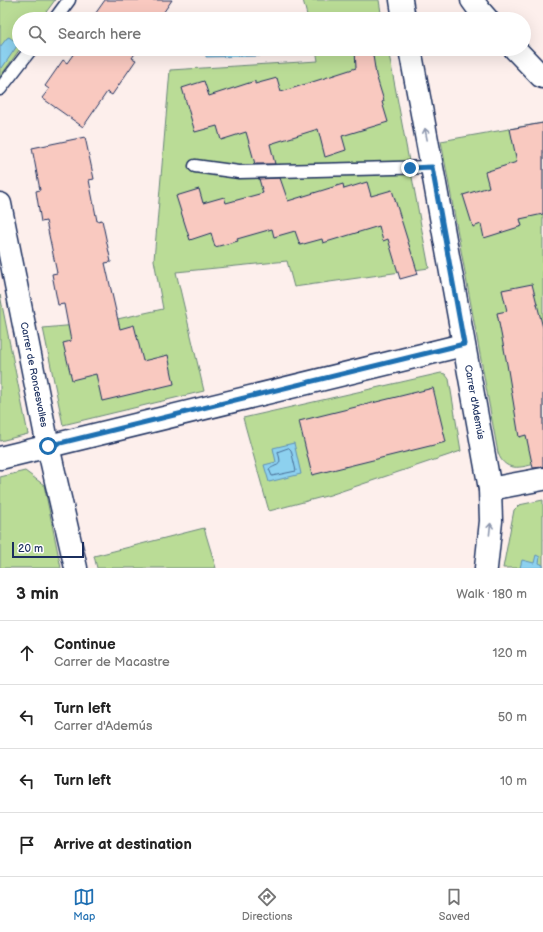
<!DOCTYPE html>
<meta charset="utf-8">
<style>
:root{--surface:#fff;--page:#f2f2f2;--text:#222;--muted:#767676;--line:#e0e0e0;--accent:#1f6fb2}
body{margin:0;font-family:"Balsamiq Sans",sans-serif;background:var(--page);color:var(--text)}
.scale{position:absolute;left:12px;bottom:10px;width:72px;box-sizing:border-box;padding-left:4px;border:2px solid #1b2f5e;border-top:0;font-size:11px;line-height:14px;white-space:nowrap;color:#1b2f5e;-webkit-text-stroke:3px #fff;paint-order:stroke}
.stop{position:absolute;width:12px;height:12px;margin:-9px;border:3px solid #1f6fb2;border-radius:50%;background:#fff}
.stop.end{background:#1f6fb2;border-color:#fff;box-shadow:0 1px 4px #0008}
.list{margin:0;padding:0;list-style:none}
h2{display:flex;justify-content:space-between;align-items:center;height:52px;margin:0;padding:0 16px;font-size:17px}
h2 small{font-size:13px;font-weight:400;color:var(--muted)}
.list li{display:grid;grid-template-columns:26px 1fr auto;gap:12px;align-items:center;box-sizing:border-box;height:64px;padding:0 16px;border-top:1px solid var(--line)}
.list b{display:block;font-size:15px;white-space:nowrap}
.list p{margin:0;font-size:13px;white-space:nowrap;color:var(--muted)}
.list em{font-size:13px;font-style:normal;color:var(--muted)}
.icon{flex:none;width:22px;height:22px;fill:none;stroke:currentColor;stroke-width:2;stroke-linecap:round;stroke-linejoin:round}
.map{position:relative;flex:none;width:543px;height:568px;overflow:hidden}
.search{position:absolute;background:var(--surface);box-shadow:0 4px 16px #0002;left:12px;right:12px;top:12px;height:44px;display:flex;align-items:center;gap:10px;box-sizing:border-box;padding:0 14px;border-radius:22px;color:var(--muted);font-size:15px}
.sheet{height:308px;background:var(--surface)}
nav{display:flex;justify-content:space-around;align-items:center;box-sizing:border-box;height:56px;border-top:1px solid var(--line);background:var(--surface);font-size:11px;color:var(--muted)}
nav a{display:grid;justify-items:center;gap:2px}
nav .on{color:var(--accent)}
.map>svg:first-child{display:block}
.green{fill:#badc96;stroke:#6a867a}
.water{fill:#8dd1ef;stroke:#5f90b5}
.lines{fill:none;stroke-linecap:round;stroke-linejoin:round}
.shore{stroke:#497098;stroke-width:1}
.building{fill:#f9c9c0;stroke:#1b2f5e}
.lane-casing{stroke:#1b2f5e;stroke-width:15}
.street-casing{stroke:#1b2f5e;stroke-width:25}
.lane{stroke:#fff;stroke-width:12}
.street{stroke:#fff;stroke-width:22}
.oneway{stroke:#8d97ae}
.route{stroke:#1f6fb2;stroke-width:5}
.labels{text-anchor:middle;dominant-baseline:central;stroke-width:3;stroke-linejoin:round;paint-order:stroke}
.street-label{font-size:10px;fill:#1b2f5e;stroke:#fff}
</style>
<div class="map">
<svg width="543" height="568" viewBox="0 0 543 568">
<rect width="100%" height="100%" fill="#fdefec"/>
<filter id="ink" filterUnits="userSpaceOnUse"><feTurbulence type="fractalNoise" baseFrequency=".025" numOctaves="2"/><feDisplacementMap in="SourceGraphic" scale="8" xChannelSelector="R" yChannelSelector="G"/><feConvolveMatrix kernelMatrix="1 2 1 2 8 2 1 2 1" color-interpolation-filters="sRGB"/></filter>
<g filter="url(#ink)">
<!-- green -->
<g class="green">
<polygon points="0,0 55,0 41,19 19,19 19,49 20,49 0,77"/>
<polygon points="303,0 379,0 382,19 308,19"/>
<polygon points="316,49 388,49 429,268 294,287 287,261 176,272 204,391 63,425 43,328 99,323 163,309 154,260 170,70 318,61"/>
<path d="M543,123v339c-18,4 -37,13 -45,-9l-57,-312z"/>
<polygon points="0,295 28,434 0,441"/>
<polygon points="441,373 445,374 449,379 461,451 330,495 269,511 243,418"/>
<polygon points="25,471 44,485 61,568 0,568 0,477"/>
<polygon points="543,500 543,568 503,568 514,510 519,505"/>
<polygon points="204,528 216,568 97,568 94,556"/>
</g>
<!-- water -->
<g class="water">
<polygon points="9,37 17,43 17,46 2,68 0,67 0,47 7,38"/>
<polygon points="206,49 259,49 260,56 206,57"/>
<polygon points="294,443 301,474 269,482 264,465 276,462 273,448"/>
<polygon points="536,555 540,557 539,563 543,565 543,568 520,568 522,560 534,563"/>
</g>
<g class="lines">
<!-- shore -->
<g class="shore">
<polyline points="210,49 210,52 212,53 254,52 255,51 255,49"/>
<path d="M289,448l2,2 5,21 -24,5 -3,-7c6,-3 0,0 6,-3 8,-2 4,-9 3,-14z"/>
</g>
</g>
<!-- building -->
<g class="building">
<polygon points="105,0 172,0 159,19 96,19 93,17"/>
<polygon points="77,49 138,49 132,58 136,60 112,95 107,92 83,127 42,98 49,89 45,86 63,60 67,63"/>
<polygon points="355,49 372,49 376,75 384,101 382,102 388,122 342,136 346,150 325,157 318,129 270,144 275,164 255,164 246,132 221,140 217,126 195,132 182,88 204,81 209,96 255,81 255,84 277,78 281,92 356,68"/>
<polygon points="543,123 543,214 520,219 522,226 484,238 481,224 473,227 463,195 489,187 485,172 517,162 510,129"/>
<polygon points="85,137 94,179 89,180 97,221 102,220 111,262 105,263 120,329 134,325 143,361 168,355 174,384 102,401 96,374 72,380 63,343 71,341 64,304 58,305 52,274 57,273 46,221 41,222 36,191 40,190 32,148"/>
<polygon points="280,178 288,201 343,184 344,189 367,182 371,196 392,190 418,274 400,279 388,239 383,241 379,226 323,243 322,239 300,245 295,231 274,237 272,229 237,239 238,241 215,247 211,233 190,240 176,196 199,189 203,203 224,197 226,203 263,193 259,179"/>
<polygon points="532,284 543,328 543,467 533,468 526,435 519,437 507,364 497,313 507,311 502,290"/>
<polygon points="433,388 446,442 312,475 299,421"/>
</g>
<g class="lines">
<defs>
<g id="lane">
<polyline points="55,19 69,0"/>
<polyline points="0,89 31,49"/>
<polyline points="195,166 239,172 432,167"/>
</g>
<g id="street">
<polyline points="401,0 404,19"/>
<polyline points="472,0 480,11 487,19"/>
<path id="s1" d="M410,49l22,118 58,322 1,32 -5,47"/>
<polyline points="515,49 541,76 543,77"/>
<path id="s2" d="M0,204l48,242 28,122"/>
<polyline points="0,458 463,345"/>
<polyline points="490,489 543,479"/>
</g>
</defs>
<!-- lane casing -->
<use href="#lane" class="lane-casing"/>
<!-- street casing -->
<use href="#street" class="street-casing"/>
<!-- lane -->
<use href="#lane" class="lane"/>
<!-- street -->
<use href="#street" class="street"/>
</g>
<!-- one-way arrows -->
<defs><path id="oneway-shaft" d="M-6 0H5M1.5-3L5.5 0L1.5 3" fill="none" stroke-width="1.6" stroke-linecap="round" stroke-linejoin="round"/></defs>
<g class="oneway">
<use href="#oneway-shaft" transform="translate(426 134) rotate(-101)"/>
<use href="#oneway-shaft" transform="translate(490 529) rotate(-84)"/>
</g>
</g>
<g class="lines" filter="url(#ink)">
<!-- route -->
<polyline class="route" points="48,446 464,344 432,167 410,168"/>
</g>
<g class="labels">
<!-- street labels -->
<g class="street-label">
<text stroke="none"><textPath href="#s2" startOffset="174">Carrer de Roncesvalles</textPath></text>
<text stroke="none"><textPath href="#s1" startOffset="359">Carrer d'Ademús</textPath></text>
</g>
</g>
</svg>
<div class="scale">20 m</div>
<div class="stop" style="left:48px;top:446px"></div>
<div class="stop end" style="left:410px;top:168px"></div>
<div class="search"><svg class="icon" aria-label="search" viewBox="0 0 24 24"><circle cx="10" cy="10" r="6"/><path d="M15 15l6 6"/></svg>Search here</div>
</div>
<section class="sheet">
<h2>3 min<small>Walk · 180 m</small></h2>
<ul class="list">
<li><svg class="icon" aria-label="ahead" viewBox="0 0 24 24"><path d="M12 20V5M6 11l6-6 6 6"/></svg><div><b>Continue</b><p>Carrer de Macastre</p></div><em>120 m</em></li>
<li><svg class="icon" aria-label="left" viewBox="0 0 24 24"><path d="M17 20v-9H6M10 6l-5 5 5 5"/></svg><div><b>Turn left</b><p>Carrer d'Ademús</p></div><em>50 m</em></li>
<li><svg class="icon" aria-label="left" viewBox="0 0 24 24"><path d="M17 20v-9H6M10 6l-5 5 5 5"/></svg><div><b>Turn left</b></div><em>10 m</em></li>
<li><svg class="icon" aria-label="arrive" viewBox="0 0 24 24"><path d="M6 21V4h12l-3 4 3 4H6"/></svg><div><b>Arrive at destination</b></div></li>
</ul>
</section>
<nav>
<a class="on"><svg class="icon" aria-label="map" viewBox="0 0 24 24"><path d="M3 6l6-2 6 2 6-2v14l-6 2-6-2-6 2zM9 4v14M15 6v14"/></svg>Map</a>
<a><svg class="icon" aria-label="directions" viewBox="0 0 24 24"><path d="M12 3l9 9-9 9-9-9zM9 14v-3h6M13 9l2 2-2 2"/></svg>Directions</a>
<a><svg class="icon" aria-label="saved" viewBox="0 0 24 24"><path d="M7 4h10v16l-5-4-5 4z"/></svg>Saved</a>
</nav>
